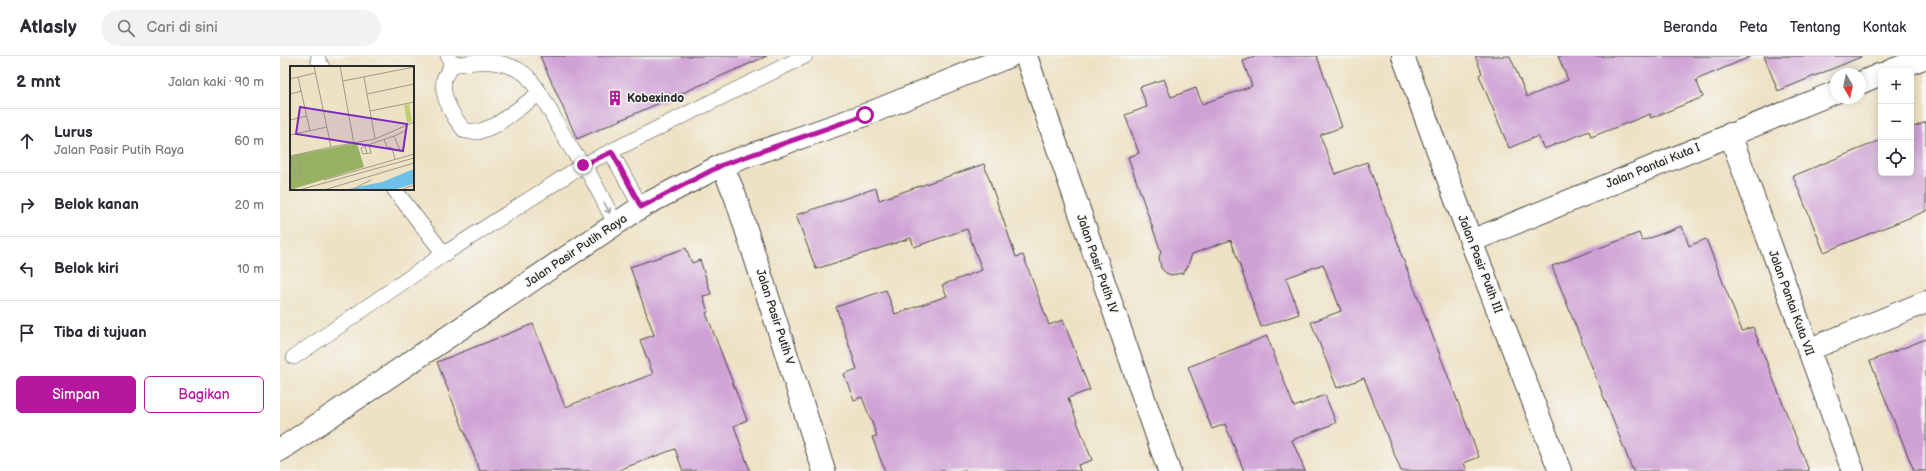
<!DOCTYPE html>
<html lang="id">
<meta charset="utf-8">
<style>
:root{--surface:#fff;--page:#f2f2f3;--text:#2b2b33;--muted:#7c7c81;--line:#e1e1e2;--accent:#b5179e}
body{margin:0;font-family:"Balsamiq Sans",sans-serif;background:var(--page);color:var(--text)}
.controls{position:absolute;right:12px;top:12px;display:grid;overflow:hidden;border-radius:6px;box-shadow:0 2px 10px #0003}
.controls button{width:36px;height:36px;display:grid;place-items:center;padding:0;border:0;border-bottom:1px solid var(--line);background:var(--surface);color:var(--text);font:20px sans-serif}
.compass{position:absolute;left:1550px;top:12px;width:36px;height:36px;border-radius:50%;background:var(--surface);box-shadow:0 2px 10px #0003;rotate:171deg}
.stop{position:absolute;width:12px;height:12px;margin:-9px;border:3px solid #b5179e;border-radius:50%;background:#fff}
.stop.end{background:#b5179e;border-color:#fff;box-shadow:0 1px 4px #0008}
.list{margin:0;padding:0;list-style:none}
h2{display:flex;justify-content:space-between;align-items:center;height:52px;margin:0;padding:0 16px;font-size:17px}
h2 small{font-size:13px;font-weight:400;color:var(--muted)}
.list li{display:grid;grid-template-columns:26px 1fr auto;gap:12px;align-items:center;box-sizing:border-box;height:64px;padding:0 16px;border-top:1px solid var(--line)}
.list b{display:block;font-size:15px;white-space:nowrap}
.list p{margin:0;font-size:13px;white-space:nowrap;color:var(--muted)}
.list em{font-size:13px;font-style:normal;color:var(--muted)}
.actions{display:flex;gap:8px;padding:12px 16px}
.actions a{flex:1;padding:9px 0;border:1px solid var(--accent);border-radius:6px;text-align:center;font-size:14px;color:var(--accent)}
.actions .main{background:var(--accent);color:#fff}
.icon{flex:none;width:22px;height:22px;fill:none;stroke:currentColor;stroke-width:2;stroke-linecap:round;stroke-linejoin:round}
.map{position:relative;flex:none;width:1646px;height:415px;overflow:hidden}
header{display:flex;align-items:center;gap:24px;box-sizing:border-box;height:56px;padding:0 20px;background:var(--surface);border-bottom:1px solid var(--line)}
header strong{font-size:19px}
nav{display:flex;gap:22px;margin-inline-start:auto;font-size:14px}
.search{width:280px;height:36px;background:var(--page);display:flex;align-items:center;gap:10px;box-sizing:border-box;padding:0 14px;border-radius:22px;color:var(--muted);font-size:15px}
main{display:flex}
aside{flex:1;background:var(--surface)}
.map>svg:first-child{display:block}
.building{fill:#cfa2d5}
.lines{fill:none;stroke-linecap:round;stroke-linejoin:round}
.service-casing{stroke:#484642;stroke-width:16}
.minor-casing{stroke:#484642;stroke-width:24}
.tertiary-casing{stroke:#484642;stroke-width:24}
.service{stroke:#fff;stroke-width:15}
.minor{stroke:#fff;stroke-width:22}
.tertiary{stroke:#fff;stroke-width:22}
.oneway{stroke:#a0a0a0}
.route{stroke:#b5179e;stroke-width:5}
.labels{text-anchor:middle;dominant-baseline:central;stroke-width:3;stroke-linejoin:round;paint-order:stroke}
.poi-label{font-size:12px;font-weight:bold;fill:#2b2b2b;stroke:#f6f6f2;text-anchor:start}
.street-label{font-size:12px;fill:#2b2b2b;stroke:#f6f6f2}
.inset-road{fill:none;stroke:#a09987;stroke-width:1}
.view{fill:#7b2cbf;fill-opacity:0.15;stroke:#7b2cbf;stroke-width:2}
.inset-edge{fill:none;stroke:#2b2b2b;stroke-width:2}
</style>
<header>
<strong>Atlasly</strong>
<div class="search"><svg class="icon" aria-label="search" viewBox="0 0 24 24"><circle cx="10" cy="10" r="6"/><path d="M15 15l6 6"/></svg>Cari di sini</div>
<nav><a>Beranda</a><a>Peta</a><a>Tentang</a><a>Kontak</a></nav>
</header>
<main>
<aside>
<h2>2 mnt<small>Jalan kaki · 90 m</small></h2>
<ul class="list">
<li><svg class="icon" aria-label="ahead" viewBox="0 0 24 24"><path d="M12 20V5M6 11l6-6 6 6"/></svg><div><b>Lurus</b><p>Jalan Pasir Putih Raya</p></div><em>60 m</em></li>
<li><svg class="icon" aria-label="right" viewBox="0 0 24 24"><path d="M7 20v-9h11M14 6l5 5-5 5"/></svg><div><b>Belok kanan</b></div><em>20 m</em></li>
<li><svg class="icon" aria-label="left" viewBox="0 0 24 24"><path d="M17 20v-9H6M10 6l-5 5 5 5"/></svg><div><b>Belok kiri</b></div><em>10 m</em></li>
<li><svg class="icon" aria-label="arrive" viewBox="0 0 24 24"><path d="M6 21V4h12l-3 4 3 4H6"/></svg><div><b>Tiba di tujuan</b></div></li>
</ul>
<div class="actions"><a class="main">Simpan</a><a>Bagikan</a></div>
</aside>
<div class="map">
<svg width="1646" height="415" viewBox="0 0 1646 415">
<rect width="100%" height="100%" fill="#f6f6f2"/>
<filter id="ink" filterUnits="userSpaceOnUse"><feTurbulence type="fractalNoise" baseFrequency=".025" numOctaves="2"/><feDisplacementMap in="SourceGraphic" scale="8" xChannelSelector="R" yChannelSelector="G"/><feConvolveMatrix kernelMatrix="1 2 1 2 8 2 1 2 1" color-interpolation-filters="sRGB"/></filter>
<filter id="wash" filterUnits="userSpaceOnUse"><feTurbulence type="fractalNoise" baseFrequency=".012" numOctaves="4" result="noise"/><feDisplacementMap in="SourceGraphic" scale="16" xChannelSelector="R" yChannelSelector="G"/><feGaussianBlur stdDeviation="0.9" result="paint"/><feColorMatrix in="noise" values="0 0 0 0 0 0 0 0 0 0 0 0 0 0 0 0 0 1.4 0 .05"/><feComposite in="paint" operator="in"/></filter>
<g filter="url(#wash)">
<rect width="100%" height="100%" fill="#eee2c5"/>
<g id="blocks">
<!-- building -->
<g class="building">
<polygon points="260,0 487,0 297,83"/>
<polygon points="977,0 1037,0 1062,71 1040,79 1055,118 1087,106 1121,195 1120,195 1199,401 1184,407 1187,415 1121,415 1084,322 1057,332 1031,266 1061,255 1043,208 1006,222 1019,258 981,271 951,184 912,198 907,212 903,217 891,219 886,217 881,212 879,201 881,196 848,101 859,97 845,59 867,51 860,31 884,23 891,41 916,32 922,48 972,30 963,5"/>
<polygon points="1195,0 1230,0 1247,41 1288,24 1278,0 1472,0 1416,24 1423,41 1371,62 1370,58 1311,81 1309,75 1264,93 1258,80 1229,92 1199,19 1202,17"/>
<polygon points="1484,0 1581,0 1581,1 1498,35"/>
<polygon points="1646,66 1646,155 1544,196 1513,120 1601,84 1601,117 1631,117 1631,72"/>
<polygon points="704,108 736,201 743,199 769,269 783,264 810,334 788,342 812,404 798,409 800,415 605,415 592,381 597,380 582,341 574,344 564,318 577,313 556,251 606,234 615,258 667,240 662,229 702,214 687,173 634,191 631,182 536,213 516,159 596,132 599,144"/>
<polygon points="1402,170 1409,190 1426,183 1462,275 1473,271 1529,415 1353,415 1272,210 1359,177 1362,185"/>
<polygon points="406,192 412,207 420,204 431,238 423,240 428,256 426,257 467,364 454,370 470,415 403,415 395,393 336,415 200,415 157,306 253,268 285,351 373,318 360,284 374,279 350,211"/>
<polygon points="987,280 1014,351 1045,339 1056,367 1012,384 1025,415 964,415 945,368 932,373 908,311"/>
<polygon points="1646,283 1646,415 1634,415 1590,305"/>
</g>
</g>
</g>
<g filter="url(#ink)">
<use href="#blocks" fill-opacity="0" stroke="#484642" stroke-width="1"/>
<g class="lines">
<defs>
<g id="service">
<path d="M168,0l4,9c25,-4 47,-7 70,7 15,8 38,60 49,76 3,6 9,11 13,17 12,19 21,40 32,59"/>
<polyline points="38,3 42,11"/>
<path d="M172,9c-2,4 -7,10 -8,14 -3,19 10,39 21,52l13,1 18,-7 44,-32"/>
<polyline points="331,96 361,151"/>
<polyline points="114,133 164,198 303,109 525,0"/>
<polyline points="14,301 164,198"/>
</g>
<g id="minor">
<polyline points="746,0 889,415"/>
<polyline points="1123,0 1191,185 1280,415"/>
<polyline points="1610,15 1646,1"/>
<polyline points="1580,27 1601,18"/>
<polyline points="1450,78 1573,415"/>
<polyline points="442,109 455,139 544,415"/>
<polyline points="1191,185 1556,36"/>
<polyline points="1528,294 1646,246"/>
</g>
<polyline id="tertiary" points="0,394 361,151 442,109 585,59 730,0"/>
</defs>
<!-- service casing -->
<use href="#service" class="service-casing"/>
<!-- minor casing -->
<use href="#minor" class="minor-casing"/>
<!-- tertiary casing -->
<use href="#tertiary" class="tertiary-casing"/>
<!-- service -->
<use href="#service" class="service"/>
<!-- minor -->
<use href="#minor" class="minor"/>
<!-- tertiary -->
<use href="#tertiary" class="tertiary"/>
</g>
<!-- one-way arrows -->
<defs><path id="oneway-shaft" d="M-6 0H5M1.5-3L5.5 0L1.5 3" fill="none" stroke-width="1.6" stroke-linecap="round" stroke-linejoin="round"/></defs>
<use class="oneway" href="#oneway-shaft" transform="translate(327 152) rotate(62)"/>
</g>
<g class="lines" filter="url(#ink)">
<!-- route -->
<polyline class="route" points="303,109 332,96 361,151 442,109 585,59"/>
</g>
<!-- icons -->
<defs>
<symbol id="building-bare" viewBox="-9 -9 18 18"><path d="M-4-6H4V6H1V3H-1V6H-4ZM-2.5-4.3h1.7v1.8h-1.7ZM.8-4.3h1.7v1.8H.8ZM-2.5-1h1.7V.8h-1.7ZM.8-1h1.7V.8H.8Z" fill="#b5179e" stroke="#f6f6f2" stroke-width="2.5" paint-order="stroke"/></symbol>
</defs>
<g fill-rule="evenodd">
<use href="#building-bare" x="324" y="31" width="22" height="22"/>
</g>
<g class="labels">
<!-- poi labels -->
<g class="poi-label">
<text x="347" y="42">Kobexindo</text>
</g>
<!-- street labels -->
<g class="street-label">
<text transform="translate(1373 110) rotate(-22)">Jalan Pantai Kuta I</text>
<text transform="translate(296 195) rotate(-34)">Jalan Pasir Putih Raya</text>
<text transform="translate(817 208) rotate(71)">Jalan Pasir Putih IV</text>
<text transform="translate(1200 208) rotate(69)">Jalan Pasir Putih III</text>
<text transform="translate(1511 247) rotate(70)">Jalan Pantai Kuta VII</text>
<text transform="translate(495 261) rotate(72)">Jalan Pasir Putih V</text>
</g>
</g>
<!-- overview -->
<g transform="translate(10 10)">
<rect width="124" height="124" fill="#eee2c5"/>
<path d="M119,38l3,17 -5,2 -3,-18z" fill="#c1cf71"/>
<path d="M67,77l7,24 -74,23v-34z" fill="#98b263"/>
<path d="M124,103v14l-4,2 -17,5h-50l39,-8z" fill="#6dc1e9"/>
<path class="inset-road" d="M24,0l17,81M50,0l14,78M8,11l12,54M74,11l11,62M0,13l25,-6M53,15l71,-14M0,28l12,-3M77,28l47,-10M80,45l44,-9M0,54l17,-4M0,69l37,-8M104,70l11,-5M94,73l3,8 5,1 3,11M75,80l-4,2 2,6 8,-1 -2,-8M77,87l-2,-7 29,-10 6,14M6,89l5,16 -2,9 -4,-4 -5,-20 41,-9 44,-8 39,-17M34,114l90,-26M9,124l115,-32M34,124l90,-27M61,124l20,-10M110,124l14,-5"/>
<path class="view" d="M10,41l107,17 -4,27 -107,-17z"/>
<rect width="124" height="124" class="inset-edge"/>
</g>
</svg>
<div class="controls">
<button>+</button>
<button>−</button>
<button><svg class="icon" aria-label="locate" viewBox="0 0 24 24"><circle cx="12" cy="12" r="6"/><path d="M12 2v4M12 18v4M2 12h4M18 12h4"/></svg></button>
</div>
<svg class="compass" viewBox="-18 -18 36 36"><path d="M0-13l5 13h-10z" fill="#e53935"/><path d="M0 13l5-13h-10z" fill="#7c7c81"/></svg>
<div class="stop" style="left:585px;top:59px"></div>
<div class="stop end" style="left:303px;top:109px"></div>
</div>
</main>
